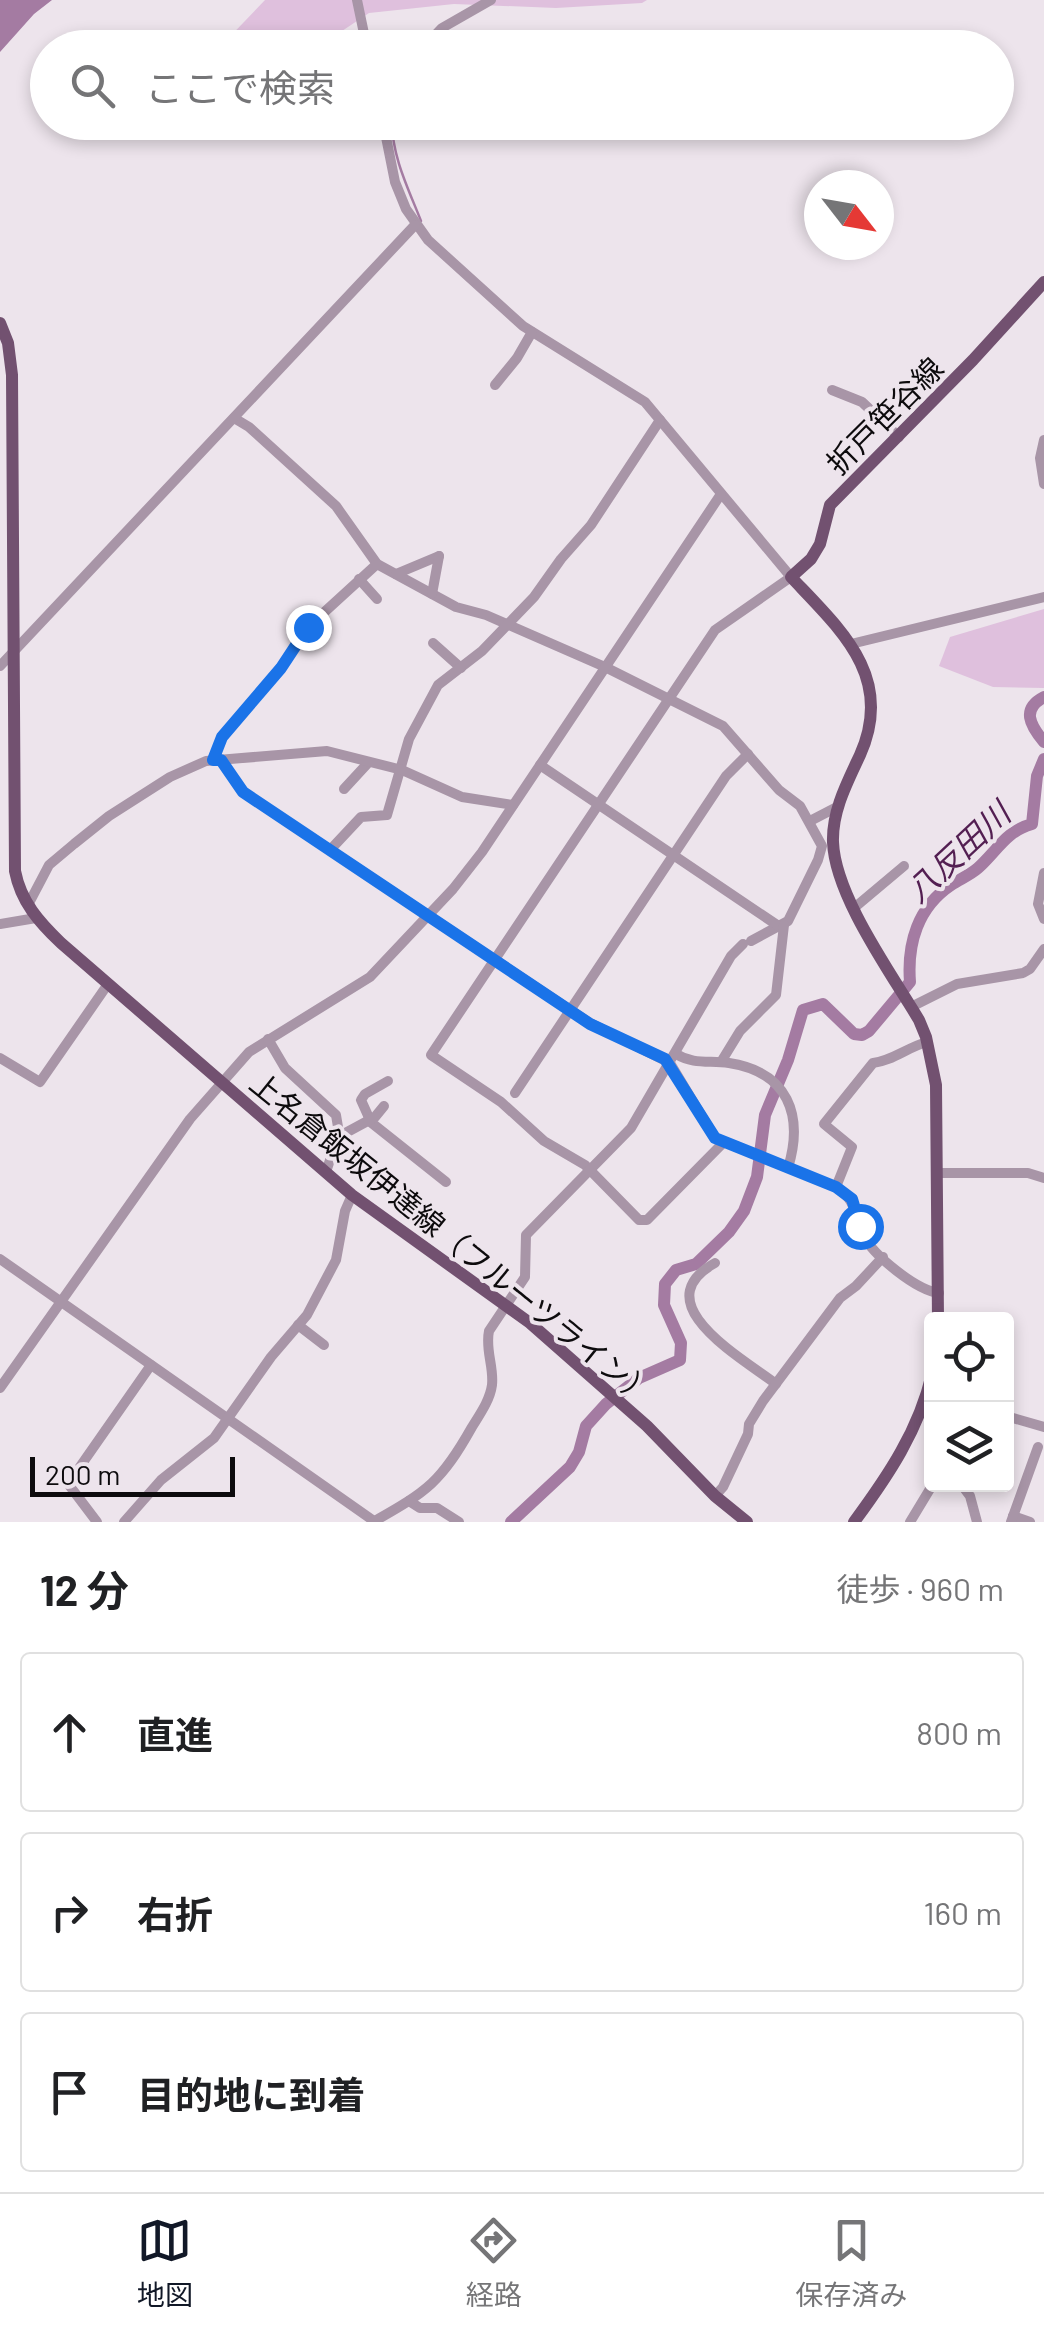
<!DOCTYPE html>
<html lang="ja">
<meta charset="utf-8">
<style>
:root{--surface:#fff;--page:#f2f2f2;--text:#202124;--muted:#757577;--line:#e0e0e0;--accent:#111827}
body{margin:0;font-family:Barlow,"Noto Sans JP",sans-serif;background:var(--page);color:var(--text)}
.controls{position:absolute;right:30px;bottom:30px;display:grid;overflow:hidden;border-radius:10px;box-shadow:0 5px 15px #0003}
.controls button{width:90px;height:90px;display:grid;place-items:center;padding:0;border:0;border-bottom:2px solid var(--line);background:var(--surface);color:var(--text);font:50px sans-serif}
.compass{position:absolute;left:804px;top:170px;width:90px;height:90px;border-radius:50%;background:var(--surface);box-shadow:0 5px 15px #0003;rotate:121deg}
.scale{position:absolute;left:30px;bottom:25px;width:205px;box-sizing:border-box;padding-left:10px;border:5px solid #0d0b0d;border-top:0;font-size:28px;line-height:35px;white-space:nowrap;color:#0d0b0d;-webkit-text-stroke:8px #ede4ec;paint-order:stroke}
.stop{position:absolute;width:30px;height:30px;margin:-22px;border:8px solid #1a73e8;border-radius:50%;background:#fff}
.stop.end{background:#1a73e8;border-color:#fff;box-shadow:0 2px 10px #0008}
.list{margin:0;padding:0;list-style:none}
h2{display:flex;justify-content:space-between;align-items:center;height:130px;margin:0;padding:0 40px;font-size:42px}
h2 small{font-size:32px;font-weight:400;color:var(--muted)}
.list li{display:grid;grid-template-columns:65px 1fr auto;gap:30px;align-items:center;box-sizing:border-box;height:160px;margin:0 20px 20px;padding:0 20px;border:2px solid var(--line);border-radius:10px}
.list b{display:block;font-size:38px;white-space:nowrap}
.list em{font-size:32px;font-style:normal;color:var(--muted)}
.icon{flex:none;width:55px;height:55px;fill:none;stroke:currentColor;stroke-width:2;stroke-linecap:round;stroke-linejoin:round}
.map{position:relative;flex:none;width:1044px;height:1522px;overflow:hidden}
.search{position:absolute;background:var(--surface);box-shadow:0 5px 15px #0003;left:30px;right:30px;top:30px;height:110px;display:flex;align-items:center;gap:25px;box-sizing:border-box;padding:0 35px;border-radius:55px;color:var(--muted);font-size:38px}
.sheet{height:670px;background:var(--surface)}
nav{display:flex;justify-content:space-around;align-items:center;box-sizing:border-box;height:140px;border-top:2px solid var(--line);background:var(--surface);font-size:28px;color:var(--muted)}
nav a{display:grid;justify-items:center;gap:5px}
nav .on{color:var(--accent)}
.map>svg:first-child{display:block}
.green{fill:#dfc0dd}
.water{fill:#a47ba2}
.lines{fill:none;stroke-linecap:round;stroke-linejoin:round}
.stream{stroke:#a47ba2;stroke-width:2.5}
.river{stroke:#a47ba2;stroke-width:12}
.minor{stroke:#a895a7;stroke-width:10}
.major{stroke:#725170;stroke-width:12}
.route{stroke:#1a73e8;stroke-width:12}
.labels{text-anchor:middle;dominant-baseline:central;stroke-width:8;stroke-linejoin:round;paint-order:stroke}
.street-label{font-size:30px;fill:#0d0b0d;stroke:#ede4ec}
.water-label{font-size:32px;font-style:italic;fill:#531f52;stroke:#ede4ec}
</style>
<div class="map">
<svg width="1044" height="1522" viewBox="0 0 1044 1522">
<rect width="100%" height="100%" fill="#ede4ec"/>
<!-- green -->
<g class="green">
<polygon points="265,0 647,0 642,3 556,8 454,4 369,13 318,47 219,48"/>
<polygon points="1044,609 1044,688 993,687 939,666 950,637"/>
</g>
<!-- water -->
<polygon class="water" points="0,0 52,0 34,14 0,52"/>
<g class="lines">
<!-- stream -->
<path class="stream" d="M392,122c0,35 17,68 29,99"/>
<!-- river -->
<g class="river">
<path d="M1044,697c-23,12 -14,28 0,45"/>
<path d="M511,1522l59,-55 9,-15 7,-26 20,-22 33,-26 41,-18 1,-17 -17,-38 1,-21 11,-14 20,-6 33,-32 15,-21 13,-34 8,-62 23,-55 15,-50 20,-6 31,30 8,1 7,-4 41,-49c-3,-39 8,-75 41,-97 9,-6 19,-10 27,-17 19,-17 28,-37 54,-44l5,-48 7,-17"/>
</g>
<!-- minor -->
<g class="minor">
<polyline points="357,0 367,48"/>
<polyline points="423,48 442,28 491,0"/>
<polyline points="383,122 395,182 406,209 428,240 523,326 645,402 791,577 715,630 431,1055 501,1102 544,1141 585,1165 639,1220 647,1220 723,1143"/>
<polyline points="495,385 517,358 532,332"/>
<polyline points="832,390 862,402 899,437"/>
<polyline points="234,418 249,427 336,506 377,564 456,607 486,615 605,667 723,726 779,790 800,806 822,846 818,860 788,921 751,941"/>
<polyline points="1044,440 1040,458 1044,484"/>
<polyline points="396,574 439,556"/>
<polyline points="359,579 377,599"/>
<polyline points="432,594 439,556"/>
<polyline points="433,643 461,668"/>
<polyline points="851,644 1044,597"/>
<polyline points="0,666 415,225"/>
<polyline points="213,760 222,737 281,668 308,627 377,564"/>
<path d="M221,760l22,32 347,231 80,40 45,75 121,49c23,16 16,26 27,48 11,21 53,55 76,58"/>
<polyline points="540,765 780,927"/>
<polyline points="344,789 367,764"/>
<polyline points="810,821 837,807"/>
<polyline points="331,849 361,817 387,815 409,739 438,685 482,651 534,597 561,559 591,525 660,420"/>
<polyline points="1044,873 1038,904 1044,919"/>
<polyline points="28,905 49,865 74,844 109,816 170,777 206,761 327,751 402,770 462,797 513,805"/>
<polyline points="854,908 904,866"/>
<polyline points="0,924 36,918"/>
<polyline points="911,1007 957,984 1023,973 1030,969 1044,949"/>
<polyline points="268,1039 285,1068 336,1115 339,1133 326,1172"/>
<path d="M676,1054c18,11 34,6 53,9 59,9 75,52 59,105"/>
<polyline points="0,1058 40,1082 108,984"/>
<polyline points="721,1062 740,1031 776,995 784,925"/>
<polyline points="515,1093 726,776 748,754"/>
<polyline points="368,1120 446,1182"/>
<polyline points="370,1120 361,1100 365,1094 388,1081"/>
<polyline points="338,1137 375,1117 384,1106"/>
<polyline points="938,1173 1028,1173 1044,1178"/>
<path d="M836,1187l16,-40 -28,-23 49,-61c19,-2 35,-16 54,-21"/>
<polyline points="0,1259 374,1521"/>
<path d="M715,1263c-72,40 27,95 61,121"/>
<polyline points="298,1325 324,1345"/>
<polyline points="0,1388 190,1119 249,1052 370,977 453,889 482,852 721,494"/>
<polyline points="1006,1416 1044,1427"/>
<polyline points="961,1484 970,1496 977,1522"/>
<polyline points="715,1496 723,1487 748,1434 749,1424 763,1401 840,1298 856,1286 883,1257"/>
<polyline points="409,1501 420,1508 437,1508 459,1522"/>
<polyline points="1013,1516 1030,1522"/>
<polyline points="97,1522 69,1485 70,1481 151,1365"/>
<polyline points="124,1522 161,1480 214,1438 271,1357 307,1315 336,1260 345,1211 352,1195"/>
<path d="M373,1522c55,-31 68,-40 99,-95 8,-13 18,-27 20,-42 2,-19 -7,-35 -3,-54l36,-54 1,-42 105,-107 100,-172 12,-12"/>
<polyline points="910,1522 933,1484"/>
<polyline points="1011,1522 1038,1447"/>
</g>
<!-- major -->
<g class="major">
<path d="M0,323l8,20 4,32 3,496c6,31 24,51 46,72l291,252 178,128 117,103 68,70 32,26"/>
<path d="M938,1320l-2,-235 -10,-48 -7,-17c-28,-47 -84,-124 -86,-178 -1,-31 14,-59 27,-87 35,-78 -19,-125 -69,-178l20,-18 9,-15 10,-39 143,-145 71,-78"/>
<path d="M854,1522c34,-46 65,-92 78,-148"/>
</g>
</g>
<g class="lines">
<!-- route -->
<polyline class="route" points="308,627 281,668 222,737 213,760 221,760 243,792 590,1024 665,1059 715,1138 836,1187 852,1199 860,1226"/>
</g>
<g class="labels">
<!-- street labels -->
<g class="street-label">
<text transform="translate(884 415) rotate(-45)">折戸笹谷線</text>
<text transform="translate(453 1238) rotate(39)">上名倉飯坂伊達線（フルーツライン）</text>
</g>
<!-- water labels -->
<g class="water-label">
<text transform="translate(957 851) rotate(-43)">八反田川</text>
</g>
</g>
</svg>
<div class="controls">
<button><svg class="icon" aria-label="locate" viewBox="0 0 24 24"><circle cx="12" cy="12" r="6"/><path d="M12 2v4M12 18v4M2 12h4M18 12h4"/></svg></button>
<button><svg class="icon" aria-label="layers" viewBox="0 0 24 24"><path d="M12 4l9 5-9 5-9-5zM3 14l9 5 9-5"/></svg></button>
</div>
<svg class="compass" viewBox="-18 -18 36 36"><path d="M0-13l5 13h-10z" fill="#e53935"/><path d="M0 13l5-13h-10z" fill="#757577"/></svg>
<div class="scale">200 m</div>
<div class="stop" style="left:860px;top:1226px"></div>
<div class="stop end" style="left:308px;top:627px"></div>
<div class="search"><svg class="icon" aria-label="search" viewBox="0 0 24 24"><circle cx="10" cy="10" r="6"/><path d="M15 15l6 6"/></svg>ここで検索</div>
</div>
<section class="sheet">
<h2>12 分<small>徒歩 · 960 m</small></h2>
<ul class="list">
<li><svg class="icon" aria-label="ahead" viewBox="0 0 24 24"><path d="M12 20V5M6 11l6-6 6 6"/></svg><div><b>直進</b></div><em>800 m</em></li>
<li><svg class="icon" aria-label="right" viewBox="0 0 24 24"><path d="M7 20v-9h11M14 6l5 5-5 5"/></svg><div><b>右折</b></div><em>160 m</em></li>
<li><svg class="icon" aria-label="arrive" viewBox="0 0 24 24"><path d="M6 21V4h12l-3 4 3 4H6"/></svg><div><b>目的地に到着</b></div></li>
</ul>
</section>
<nav>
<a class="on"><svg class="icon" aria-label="map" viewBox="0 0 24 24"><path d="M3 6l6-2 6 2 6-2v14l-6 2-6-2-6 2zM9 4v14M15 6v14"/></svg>地図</a>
<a><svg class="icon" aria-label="directions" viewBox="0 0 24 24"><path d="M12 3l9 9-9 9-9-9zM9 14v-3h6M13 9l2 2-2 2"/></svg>経路</a>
<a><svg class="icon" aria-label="saved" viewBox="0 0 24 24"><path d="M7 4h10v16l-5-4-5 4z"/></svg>保存済み</a>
</nav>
